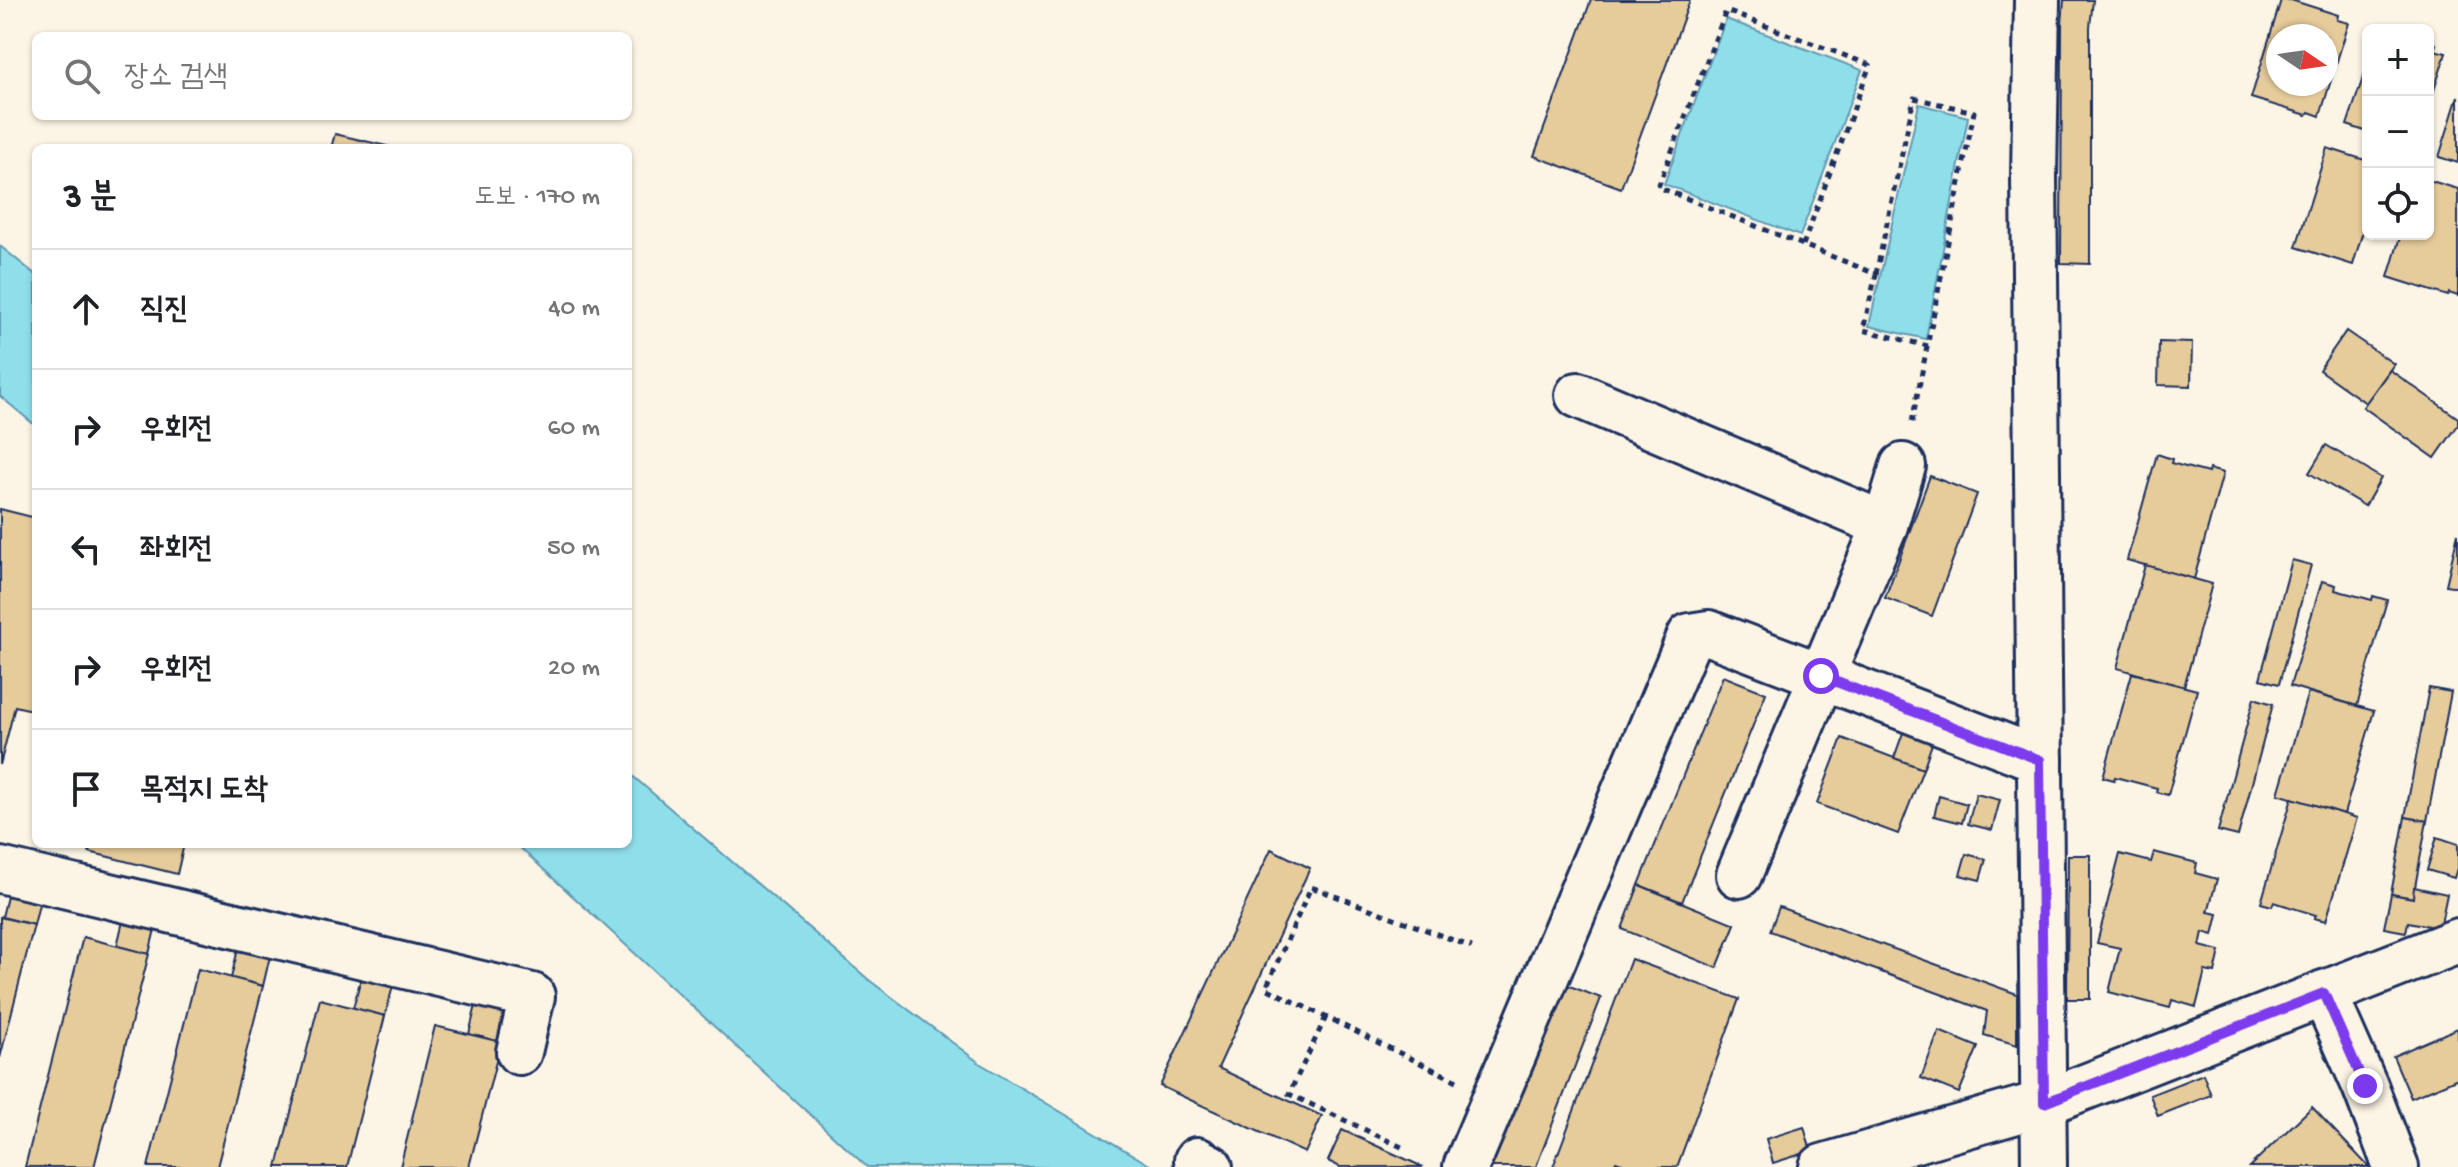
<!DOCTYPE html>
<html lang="ko">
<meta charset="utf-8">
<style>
:root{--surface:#fff;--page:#f2f2f2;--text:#202124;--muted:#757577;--line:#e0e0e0}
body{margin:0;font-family:"Gochi Hand","Poor Story",sans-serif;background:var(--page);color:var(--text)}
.controls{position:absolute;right:24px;top:24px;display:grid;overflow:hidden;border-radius:12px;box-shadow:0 2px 6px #0004}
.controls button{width:72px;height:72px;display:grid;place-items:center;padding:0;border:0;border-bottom:2px solid var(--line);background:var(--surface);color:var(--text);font:40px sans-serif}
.compass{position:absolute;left:2266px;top:24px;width:72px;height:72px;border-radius:50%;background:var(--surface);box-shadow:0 2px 6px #0004;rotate:103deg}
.stop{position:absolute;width:24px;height:24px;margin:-18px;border:6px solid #7c3aed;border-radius:50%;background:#fff}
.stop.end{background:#7c3aed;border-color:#fff;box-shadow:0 2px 8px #0008}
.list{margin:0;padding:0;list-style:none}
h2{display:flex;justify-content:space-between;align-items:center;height:104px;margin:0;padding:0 32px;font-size:34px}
h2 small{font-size:26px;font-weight:400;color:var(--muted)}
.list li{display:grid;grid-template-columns:52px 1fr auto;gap:24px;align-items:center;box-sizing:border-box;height:120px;padding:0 32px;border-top:2px solid var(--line)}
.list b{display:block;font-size:30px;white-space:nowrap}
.list em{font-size:26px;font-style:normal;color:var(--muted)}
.icon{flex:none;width:44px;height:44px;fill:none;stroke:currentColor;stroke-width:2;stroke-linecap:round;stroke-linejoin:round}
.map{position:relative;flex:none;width:2458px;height:1167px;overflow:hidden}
.search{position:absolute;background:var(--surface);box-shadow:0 2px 6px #0004;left:32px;top:32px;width:600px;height:88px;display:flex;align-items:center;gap:20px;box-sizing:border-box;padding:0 28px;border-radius:12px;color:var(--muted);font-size:30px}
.panel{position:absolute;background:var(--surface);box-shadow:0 2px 6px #0004;left:32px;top:144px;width:600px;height:704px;border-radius:12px}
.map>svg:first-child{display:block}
.water{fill:#8fdfeb;stroke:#6199b3;stroke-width:2}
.building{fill:#e6cb9b;stroke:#1b2f5e;stroke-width:2}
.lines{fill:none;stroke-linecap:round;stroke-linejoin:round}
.minor-casing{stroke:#1b2f5e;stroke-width:50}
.path{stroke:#1b2f5e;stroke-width:5;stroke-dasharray:6 6;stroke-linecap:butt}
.minor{stroke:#fcf5e5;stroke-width:44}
.route{stroke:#7c3aed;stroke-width:10}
</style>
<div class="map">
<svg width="2458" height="1167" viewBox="0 0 2458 1167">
<rect width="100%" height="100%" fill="#fcf5e5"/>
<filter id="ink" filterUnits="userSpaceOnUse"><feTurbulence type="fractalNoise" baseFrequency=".0125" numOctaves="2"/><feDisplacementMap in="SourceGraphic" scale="16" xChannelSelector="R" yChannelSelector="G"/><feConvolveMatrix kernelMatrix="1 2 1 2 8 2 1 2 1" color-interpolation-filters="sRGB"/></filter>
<g filter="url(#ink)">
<!-- water -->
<g class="water">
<polygon points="1726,19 1862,70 1800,236 1664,184"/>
<polygon points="1919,104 1968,117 1926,339 1869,326"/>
<polygon points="0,246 36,275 36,426 0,396"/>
<polygon points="628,772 869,980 981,1064 1153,1167 867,1167 516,844 628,844"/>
</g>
<!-- building -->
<g class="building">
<polygon points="1591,0 1690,0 1621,188 1534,156"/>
<polygon points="2064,0 2093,0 2090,27 2090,264 2061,263 2062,24"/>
<polygon points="2281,0 2291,0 2338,15 2337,20 2349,23 2336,64 2326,61 2326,36 2278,36 2278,84 2326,84 2326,75 2332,77 2320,116 2309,112 2307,115 2251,98"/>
<polygon points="2428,41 2436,44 2434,50 2446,53 2433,93 2428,92"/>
<polygon points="2368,63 2368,132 2347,125"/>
<polygon points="2458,96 2458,163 2439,157"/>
<polygon points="335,134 395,148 331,148"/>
<polygon points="2327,148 2368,161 2368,225 2365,224 2353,265 2296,247"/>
<polygon points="2428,180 2458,189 2458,296 2449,293 2448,296 2388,277 2401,234 2428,234"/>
<polygon points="2346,331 2394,364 2366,403 2319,370"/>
<polygon points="2159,342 2192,343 2191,386 2158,385"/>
<polygon points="2390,370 2458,418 2458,425 2435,458 2363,407"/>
<polygon points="2326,445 2381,478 2365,506 2309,473"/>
<polygon points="2157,454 2172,459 2171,463 2208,473 2209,469 2223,473 2194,579 2127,560"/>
<polygon points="1930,476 1977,494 1932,616 1885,598"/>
<polygon points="0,509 36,518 36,711 15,706 0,765"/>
<polygon points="2458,533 2458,587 2446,585"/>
<polygon points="2292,560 2311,565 2279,684 2260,679"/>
<polygon points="2145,565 2212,584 2184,687 2117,668"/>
<polygon points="2322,581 2336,585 2335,590 2372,600 2373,596 2387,600 2357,706 2290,686"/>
<polygon points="2132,673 2197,690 2168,795 2156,792 2157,788 2115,777 2114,780 2103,777"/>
<polygon points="1723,676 1766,693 1682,902 1639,885"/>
<polygon points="2429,688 2451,692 2427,821 2405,817"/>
<polygon points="2308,692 2374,711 2344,814 2278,794"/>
<polygon points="2254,698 2273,704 2238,836 2218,831"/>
<polygon points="1904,730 1933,741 1923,769 1894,758"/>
<polygon points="1842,738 1923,769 1898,834 1817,804"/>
<polygon points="1976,794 2000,800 1992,830 1968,824"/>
<polygon points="1939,796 1967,804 1962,823 1934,816"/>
<polygon points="2292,798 2357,818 2326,921 2314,918 2316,915 2274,902 2272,906 2261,903"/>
<polygon points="2405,817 2427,821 2413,898 2391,894"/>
<polygon points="2437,837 2458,844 2458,865 2454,878 2427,870"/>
<polygon points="91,844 184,844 177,874 89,852"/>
<polygon points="1271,849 1310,868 1218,1068 1322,1116 1305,1153 1160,1086"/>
<polygon points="2154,852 2197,863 2195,873 2217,879 2208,912 2218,914 2213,935 2203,932 2200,946 2220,951 2215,973 2205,971 2196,1007 2172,1000 2170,1008 2109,992 2120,948 2097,943 2120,854 2151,862"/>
<polygon points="1966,854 1986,859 1980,880 1960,875"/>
<polygon points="2068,855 2090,855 2090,999 2067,999"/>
<polygon points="1639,885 1735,924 1717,968 1622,929"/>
<polygon points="2414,887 2447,894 2440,928 2408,922 2406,932 2384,928 2391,894 2413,898"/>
<polygon points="9,888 41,896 34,925 2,917"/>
<polygon points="1779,907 2017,994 2017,1045 1984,1035 1987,1011 1770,931"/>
<polygon points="0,917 34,925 0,1058"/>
<polygon points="124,917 156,925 149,954 117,946"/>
<polygon points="83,937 149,954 94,1167 25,1167"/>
<polygon points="238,949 270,956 263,986 231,978"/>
<polygon points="1631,959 1739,999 1677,1167 1633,1167 1616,1161 1613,1167 1553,1167"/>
<polygon points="198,969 263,986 217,1167 148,1167"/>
<polygon points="361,978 393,986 385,1016 353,1008"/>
<polygon points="1554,980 1601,998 1536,1167 1482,1167"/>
<polygon points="320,999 385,1016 347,1167 277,1167"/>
<polygon points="476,1005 508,1013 501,1042 469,1034"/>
<polygon points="435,1026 501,1042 469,1167 400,1167"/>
<polygon points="2458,1028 2458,1078 2411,1098 2393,1056"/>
<polygon points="1939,1031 1978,1047 1959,1093 1921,1078"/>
<polygon points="2203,1074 2211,1095 2158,1116 2150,1095"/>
<polygon points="2312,1107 2369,1167 2249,1167"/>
<polygon points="1804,1127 1811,1151 1773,1163 1766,1139"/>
<polygon points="1342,1130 1423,1167 1340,1167 1328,1161"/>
</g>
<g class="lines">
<defs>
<g id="minor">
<polyline points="2037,0 2034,176 2044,1167"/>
<polyline points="1578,395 1885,525"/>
<polyline points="0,870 532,996 519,1052"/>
<polyline points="1739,875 1885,525 1903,466"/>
<polyline points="2324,993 2365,1086 2396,1167"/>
<polyline points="1197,1160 1210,1167"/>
<polyline points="1466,1167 1690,636 1709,633 2040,760"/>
<polyline points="1822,1167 2044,1103 2458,941"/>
</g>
</defs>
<!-- minor casing -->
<use href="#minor" class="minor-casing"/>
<!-- path -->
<g class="path">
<polyline points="1803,245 1870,65 1726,11 1658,187 1876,274 1863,330 1928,346"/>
<polyline points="1876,274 1914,98 1974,112 1911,427"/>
<polyline points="1326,1017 1289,1094 1406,1149"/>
<polyline points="1457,1081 1266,988 1311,887 1472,947"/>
</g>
<!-- minor -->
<use href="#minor" class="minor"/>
</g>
</g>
<g class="lines" filter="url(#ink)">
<!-- route -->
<polyline class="route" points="1821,676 2040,760 2044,1103 2324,993 2365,1086"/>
</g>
</svg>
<div class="controls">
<button>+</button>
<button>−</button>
<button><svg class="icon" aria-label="locate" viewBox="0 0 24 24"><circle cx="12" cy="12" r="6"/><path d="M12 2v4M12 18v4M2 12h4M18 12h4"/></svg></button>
</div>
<svg class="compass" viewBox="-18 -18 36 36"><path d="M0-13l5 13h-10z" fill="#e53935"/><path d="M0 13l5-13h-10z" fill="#757577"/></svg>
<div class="stop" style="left:1821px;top:676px"></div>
<div class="stop end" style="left:2365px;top:1086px"></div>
<div class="search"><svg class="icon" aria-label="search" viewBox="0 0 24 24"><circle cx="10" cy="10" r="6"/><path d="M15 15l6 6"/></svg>장소 검색</div>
<section class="panel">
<h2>3 분<small>도보 · 170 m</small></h2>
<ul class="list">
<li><svg class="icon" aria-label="ahead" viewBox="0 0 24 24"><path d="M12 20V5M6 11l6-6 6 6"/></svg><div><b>직진</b></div><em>40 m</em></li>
<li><svg class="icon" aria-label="right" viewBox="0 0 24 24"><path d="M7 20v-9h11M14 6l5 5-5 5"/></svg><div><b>우회전</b></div><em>60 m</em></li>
<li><svg class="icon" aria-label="left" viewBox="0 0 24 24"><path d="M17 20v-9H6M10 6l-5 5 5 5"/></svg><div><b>좌회전</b></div><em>50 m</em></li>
<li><svg class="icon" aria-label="right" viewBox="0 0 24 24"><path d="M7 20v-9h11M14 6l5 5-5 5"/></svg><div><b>우회전</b></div><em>20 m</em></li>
<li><svg class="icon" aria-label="arrive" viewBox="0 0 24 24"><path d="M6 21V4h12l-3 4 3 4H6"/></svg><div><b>목적지 도착</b></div></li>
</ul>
</section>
</div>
